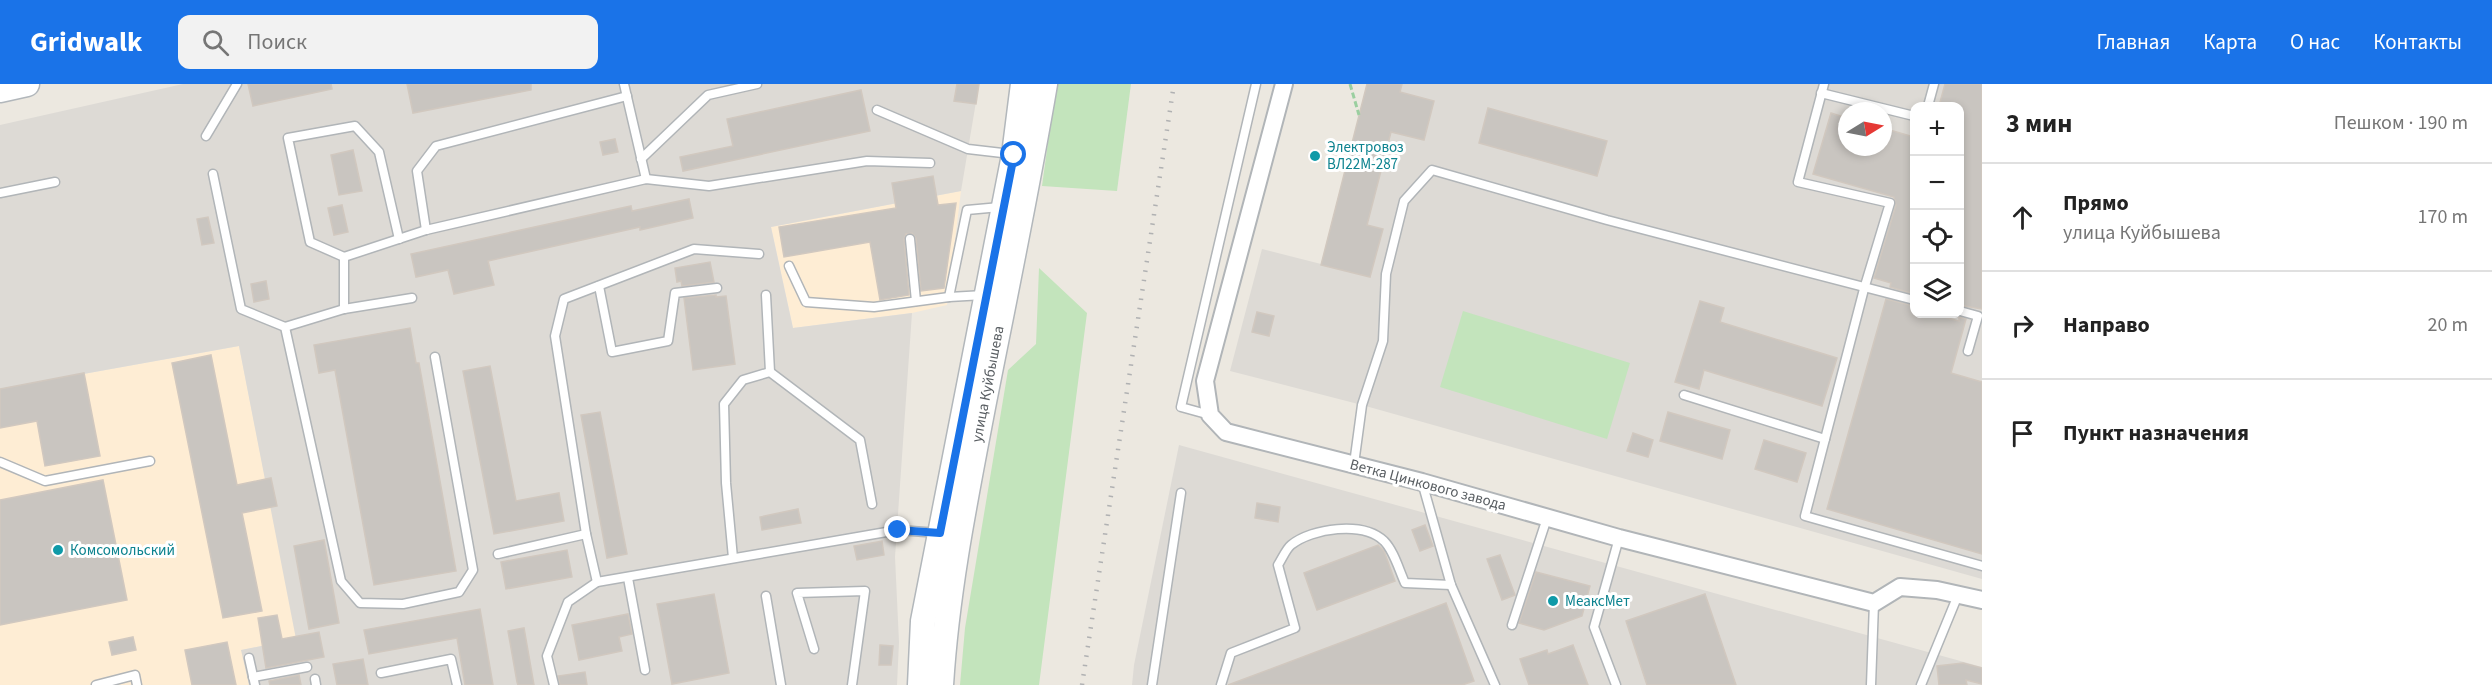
<!DOCTYPE html>
<html lang="ru">
<meta charset="utf-8">
<style>
:root{--surface:#fff;--page:#f2f2f2;--text:#222;--muted:#767676;--line:#e0e0e0;--accent:#1a73e8}
body{margin:0;font-family:"Source Sans 3",sans-serif;background:var(--page);color:var(--text)}
.controls{position:absolute;right:18px;top:18px;display:grid;overflow:hidden;border-radius:12px;box-shadow:0 3px 9px #0003}
.controls button{width:54px;height:54px;display:grid;place-items:center;padding:0;border:0;border-bottom:2px solid var(--line);background:var(--surface);color:var(--text);font:30px sans-serif}
.compass{position:absolute;left:1838px;top:18px;width:54px;height:54px;border-radius:50%;background:var(--surface);box-shadow:0 3px 9px #0003;rotate:80deg}
.stop{position:absolute;width:18px;height:18px;margin:-14px;border:4px solid #1a73e8;border-radius:50%;background:#fff}
.stop.end{background:#1a73e8;border-color:#fff;box-shadow:0 2px 6px #0008}
.list{margin:0;padding:0;list-style:none}
h2{display:flex;justify-content:space-between;align-items:center;height:78px;margin:0;padding:0 24px;font-size:26px}
h2 small{font-size:20px;font-weight:400;color:var(--muted)}
.list li{display:grid;grid-template-columns:39px 1fr auto;gap:18px;align-items:center;box-sizing:border-box;height:108px;padding:0 24px;border-top:2px solid var(--line)}
.list b{display:block;font-size:22px;white-space:nowrap}
.list p{margin:0;font-size:20px;white-space:nowrap;color:var(--muted)}
.list em{font-size:20px;font-style:normal;color:var(--muted)}
.icon{flex:none;width:33px;height:33px;fill:none;stroke:currentColor;stroke-width:2;stroke-linecap:round;stroke-linejoin:round}
.map{position:relative;flex:none;width:1982px;height:601px;overflow:hidden}
header{display:flex;align-items:center;gap:36px;box-sizing:border-box;height:84px;padding:0 30px;background:var(--accent);color:#fff}
header strong{font-size:28px}
nav{display:flex;gap:33px;margin-inline-start:auto;font-size:21px}
.search{width:420px;height:54px;background:var(--page);display:flex;align-items:center;gap:15px;box-sizing:border-box;padding:0 21px;border-radius:12px;color:var(--muted);font-size:22px}
main{display:flex}
aside{flex:1;background:var(--surface)}
.map>svg:first-child{display:block}
.commercial{fill:#feedd4}
.industrial{fill:#dddad5;fill-rule:evenodd}
.green{fill:#c3e4bc}
.building{fill:#c9c5c0;stroke:#d1c8bf;stroke-width:1.5}
.lines{fill:none;stroke-linecap:round;stroke-linejoin:round}
.lane-casing{stroke:#b1b5b8;stroke-width:11}
.street-casing{stroke:#b1b5b8;stroke-width:20}
.secondary-casing{stroke:#b2b7bb;stroke-width:27}
.path{stroke:#9bcfa0;stroke-width:3;stroke-dasharray:6 3;stroke-linecap:butt}
.lane{stroke:#fff;stroke-width:8}
.street{stroke:#fff;stroke-width:16}
.secondary{stroke:#fff;stroke-width:24}
.rail{stroke:#b0b1b2;stroke-width:4.5;stroke-dasharray:1.5 8;stroke-linecap:butt}
.route{stroke:#1a73e8;stroke-width:8}
.culture-dot{fill:#0f9aa8;stroke:#fff;stroke-width:2}
.labels{text-anchor:middle;dominant-baseline:central;stroke-width:6;stroke-linejoin:round;paint-order:stroke}
.culture-label{font-size:15px;fill:#0d838f;stroke:#fff;text-anchor:start}
.street-label{font-size:15px;fill:#595e62;stroke:#fff}
</style>
<header>
<strong>Gridwalk</strong>
<div class="search"><svg class="icon" aria-label="search" viewBox="0 0 24 24"><circle cx="10" cy="10" r="6"/><path d="M15 15l6 6"/></svg>Поиск</div>
<nav><a>Главная</a><a>Карта</a><a>О нас</a><a>Контакты</a></nav>
</header>
<main>
<div class="map">
<svg width="1982" height="601" viewBox="0 0 1982 601">
<rect width="100%" height="100%" fill="#ece8e0"/>
<!-- commercial -->
<g class="commercial">
<polygon points="961,107 947,221 912,229 793,244 771,143"/>
<polygon points="239,262 297,555 242,566 249,601 0,601 0,305"/>
</g>
<!-- industrial -->
<g class="industrial">
<polygon points="183,0 979,0 961,107 771,143 793,244 912,229 895,473 899,558 897,601 249,601 241,566 296,555 239,262 0,305 0,41"/>
<path d="M1367,0h615v495l-620,-174 -132,-34 32,-122 59,15zM1914,22h46v208h-46zM1847,27h36v36h-36z"/>
<polygon points="1179,361 1982,583 1982,601 1132,601 1134,581"/>
</g>
<!-- green -->
<g class="green">
<polygon points="1056,0 1131,0 1117,107 1042,102"/>
<polygon points="1039,184 1087,229 1039,601 960,601 965,544 1008,286 1036,260"/>
<polygon points="1463,227 1630,279 1607,355 1440,303"/>
</g>
<!-- building -->
<g class="building">
<polygon points="248,0 331,0 332,5 253,22"/>
<polygon points="407,0 531,0 531,6 413,29"/>
<polygon points="957,0 979,0 976,20 954,17"/>
<polygon points="1367,0 1402,0 1400,8 1434,17 1424,56 1391,48 1367,141 1383,145 1370,193 1321,181"/>
<polygon points="1945,0 1982,0 1982,225 1959,221 1959,22 1939,22"/>
<polygon points="861,6 870,47 683,87 680,73 733,62 727,35"/>
<polygon points="1488,24 1607,57 1597,92 1479,59"/>
<polygon points="1831,29 1847,34 1847,63 1883,63 1883,44 1914,53 1914,210 1890,203 1891,199 1874,194 1896,121 1894,113 1813,90"/>
<polygon points="615,55 618,68 603,71 600,58"/>
<polygon points="353,66 362,107 339,111 331,71"/>
<polygon points="933,92 938,121 956,119 944,204 921,207 916,154 912,149 906,150 904,155 909,211 880,216 870,158 784,173 779,143 896,124 892,99"/>
<polygon points="689,115 693,134 640,146 640,143 488,177 494,201 454,210 448,186 416,193 411,170 631,122 632,127"/>
<polygon points="342,121 348,148 334,151 328,124"/>
<polygon points="208,133 214,159 202,161 197,135"/>
<polygon points="710,178 714,198 682,202 681,197 677,198 675,184"/>
<polygon points="266,197 269,215 254,218 251,200"/>
<polygon points="716,211 716,213 726,212 735,280 693,286 684,214"/>
<polygon points="1886,215 1914,222 1914,230 1933,230 1959,237 1959,233 1966,235 1951,289 1982,298 1982,470 1827,425"/>
<polygon points="1700,217 1724,224 1720,238 1837,274 1822,322 1704,286 1699,305 1675,298"/>
<polygon points="1257,228 1274,232 1269,252 1252,248"/>
<polygon points="410,244 416,279 419,279 456,487 374,501 335,286 319,289 314,261"/>
<polygon points="211,271 237,401 271,394 277,422 242,429 262,527 223,534 172,279"/>
<polygon points="490,282 516,417 559,409 564,437 494,450 463,287"/>
<polygon points="84,289 100,372 45,382 37,337 0,344 0,305"/>
<polygon points="600,328 627,470 607,474 581,331"/>
<polygon points="1668,328 1730,346 1722,375 1660,357"/>
<polygon points="1633,349 1653,356 1648,373 1627,367"/>
<polygon points="1764,356 1806,369 1797,398 1755,385"/>
<polygon points="103,396 127,516 0,541 0,416"/>
<polygon points="1257,419 1280,423 1278,438 1255,434"/>
<polygon points="798,425 801,439 762,446 760,433"/>
<polygon points="1425,441 1433,462 1420,467 1412,446"/>
<polygon points="324,456 339,539 309,545 294,462"/>
<polygon points="882,457 884,471 857,476 854,462"/>
<polygon points="1378,461 1384,467 1395,497 1317,526 1304,489"/>
<polygon points="567,466 572,493 506,505 501,478"/>
<polygon points="1500,471 1515,511 1502,516 1487,475"/>
<polygon points="1536,488 1590,502 1582,532 1544,546 1519,539"/>
<polygon points="714,510 729,589 672,600 657,520"/>
<polygon points="1705,510 1736,601 1647,601 1626,537"/>
<polygon points="1446,519 1474,597 1462,601 1228,601"/>
<polygon points="480,525 493,601 465,601 457,554 369,570 364,546"/>
<polygon points="628,530 632,550 619,553 622,567 579,576 572,541"/>
<polygon points="277,531 282,555 319,548 324,573 266,584 258,534"/>
<polygon points="524,544 534,601 518,601 517,598 508,547"/>
<polygon points="133,553 136,566 112,571 109,558"/>
<polygon points="227,558 236,601 192,601 185,566"/>
<polygon points="880,561 893,562 891,581 879,581"/>
<polygon points="1573,561 1588,601 1529,601 1520,575 1547,566 1548,570"/>
<polygon points="363,575 368,601 337,601 333,580"/>
<polygon points="1963,579 1982,584 1982,600 1966,596 1967,601 1939,601 1937,582"/>
<polygon points="585,588 587,601 560,601 558,592"/>
<polygon points="299,591 301,601 270,601 269,597"/>
</g>
<g class="lines">
<defs>
<g id="lane">
<polyline points="624,0 646,95"/>
<polyline points="1824,0 1798,98 1890,119 1864,205 1805,432 1982,482"/>
<polyline points="1821,9 1914,32"/>
<polyline points="1928,22 1934,0"/>
<polyline points="877,26 968,65 1011,70"/>
<polyline points="206,52 237,0"/>
<polyline points="641,75 708,11 757,0"/>
<polyline points="213,90 241,225 285,243 341,497 360,519 403,520 459,508 473,486 435,273"/>
<polyline points="0,109 55,98"/>
<polyline points="426,146 417,87 436,62 627,12"/>
<polyline points="910,155 916,217"/>
<polyline points="759,170 694,165 564,215 555,252 586,450 597,498 898,446 939,449"/>
<polyline points="344,173 310,158 288,54 355,42 379,68 399,155"/>
<polyline points="789,182 806,218 874,223 949,213 984,211"/>
<polyline points="599,202 612,268 668,257 675,209 717,204"/>
<polyline points="766,211 770,288"/>
<polyline points="949,213 967,126 1000,123"/>
<polyline points="344,225 344,173 426,146 646,95 709,102 867,77 930,79"/>
<polyline points="1960,227 1978,232 1968,267"/>
<polyline points="285,243 344,225 412,214"/>
<polyline points="1684,311 1825,355"/>
<polyline points="1210,331 1181,323 1256,0"/>
<polyline points="0,378 45,397 150,377"/>
<polyline points="1354,380 1362,321 1383,257 1386,190 1404,117 1432,86 1607,136 1914,216"/>
<polyline points="1422,398 1451,501 1495,601"/>
<polyline points="498,470 586,450"/>
<polyline points="733,474 726,399 724,320 743,296 770,288 860,356 872,420"/>
<polyline points="628,494 645,586"/>
<polyline points="766,512 781,601"/>
<polyline points="1512,541 1547,434"/>
<polyline points="814,565 797,509 865,507 852,601"/>
<polyline points="249,574 255,601"/>
<polyline points="381,589 451,575 457,601"/>
<polyline points="253,593 307,583"/>
<polyline points="315,595 316,601"/>
<polyline points="96,601 135,591 137,601"/>
<polyline points="554,601 547,572 568,518 597,498"/>
<polyline points="1152,601 1181,409"/>
<path d="M1221,601l10,-32 64,-25 -17,-63c4,-6 8,-16 13,-20 21,-17 72,-24 93,-4 10,10 15,29 21,42l46,2"/>
<polyline points="1616,601 1594,543 1619,454"/>
<polyline points="1871,601 1874,519"/>
<polyline points="1921,601 1958,511"/>
</g>
<polyline id="street" points="1284,0 1205,297 1210,331 1226,348 1422,398 1619,454 1874,519 1900,503 1937,506 1982,516"/>
<g id="secondary">
<polyline points="0,6 27,0"/>
<polyline points="920,601 923,537 1014,71 1023,0"/>
<path d="M941,601c6,-96 25,-189 43,-283 21,-106 43,-212 61,-318"/>
</g>
</defs>
<!-- lane casing -->
<use href="#lane" class="lane-casing"/>
<!-- street casing -->
<use href="#street" class="street-casing"/>
<!-- secondary casing -->
<use href="#secondary" class="secondary-casing"/>
<!-- path -->
<polyline class="path" points="1350,0 1359,31"/>
<!-- lane -->
<use href="#lane" class="lane"/>
<!-- street -->
<use href="#street" class="street"/>
<!-- secondary -->
<use href="#secondary" class="secondary"/>
<!-- rail -->
<polyline class="rail" points="1082,601 1174,0"/>
</g>
<g class="lines">
<!-- route -->
<polyline class="route" points="898,446 940,449 1014,71"/>
</g>
<!-- markers -->
<g class="culture-dot">
<circle cx="1315" cy="72" r="6"/>
<circle cx="58" cy="466" r="6"/>
<circle cx="1553" cy="517" r="6"/>
</g>
<g class="labels">
<!-- culture labels -->
<g class="culture-label">
<text x="1327" y="63">Электровоз<tspan x="1327" dy="17">ВЛ22М-287</tspan></text>
<text x="70" y="466">Комсомольский</text>
<text x="1565" y="517">МеаксМет</text>
</g>
<!-- street labels -->
<g class="street-label">
<text transform="translate(988 300) rotate(-79)">улица Куйбышева</text>
<text transform="translate(1428 401) rotate(15)">Ветка Цинкового завода</text>
</g>
</g>
</svg>
<div class="controls">
<button>+</button>
<button>−</button>
<button><svg class="icon" aria-label="locate" viewBox="0 0 24 24"><circle cx="12" cy="12" r="6"/><path d="M12 2v4M12 18v4M2 12h4M18 12h4"/></svg></button>
<button><svg class="icon" aria-label="layers" viewBox="0 0 24 24"><path d="M12 4l9 5-9 5-9-5zM3 14l9 5 9-5"/></svg></button>
</div>
<svg class="compass" viewBox="-18 -18 36 36"><path d="M0-13l5 13h-10z" fill="#e53935"/><path d="M0 13l5-13h-10z" fill="#767676"/></svg>
<div class="stop" style="left:1014px;top:71px"></div>
<div class="stop end" style="left:898px;top:446px"></div>
</div>
<aside>
<h2>3 мин<small>Пешком · 190 m</small></h2>
<ul class="list">
<li><svg class="icon" aria-label="ahead" viewBox="0 0 24 24"><path d="M12 20V5M6 11l6-6 6 6"/></svg><div><b>Прямо</b><p>улица Куйбышева</p></div><em>170 m</em></li>
<li><svg class="icon" aria-label="right" viewBox="0 0 24 24"><path d="M7 20v-9h11M14 6l5 5-5 5"/></svg><div><b>Направо</b></div><em>20 m</em></li>
<li><svg class="icon" aria-label="arrive" viewBox="0 0 24 24"><path d="M6 21V4h12l-3 4 3 4H6"/></svg><div><b>Пункт назначения</b></div></li>
</ul>
</aside>
</main>
